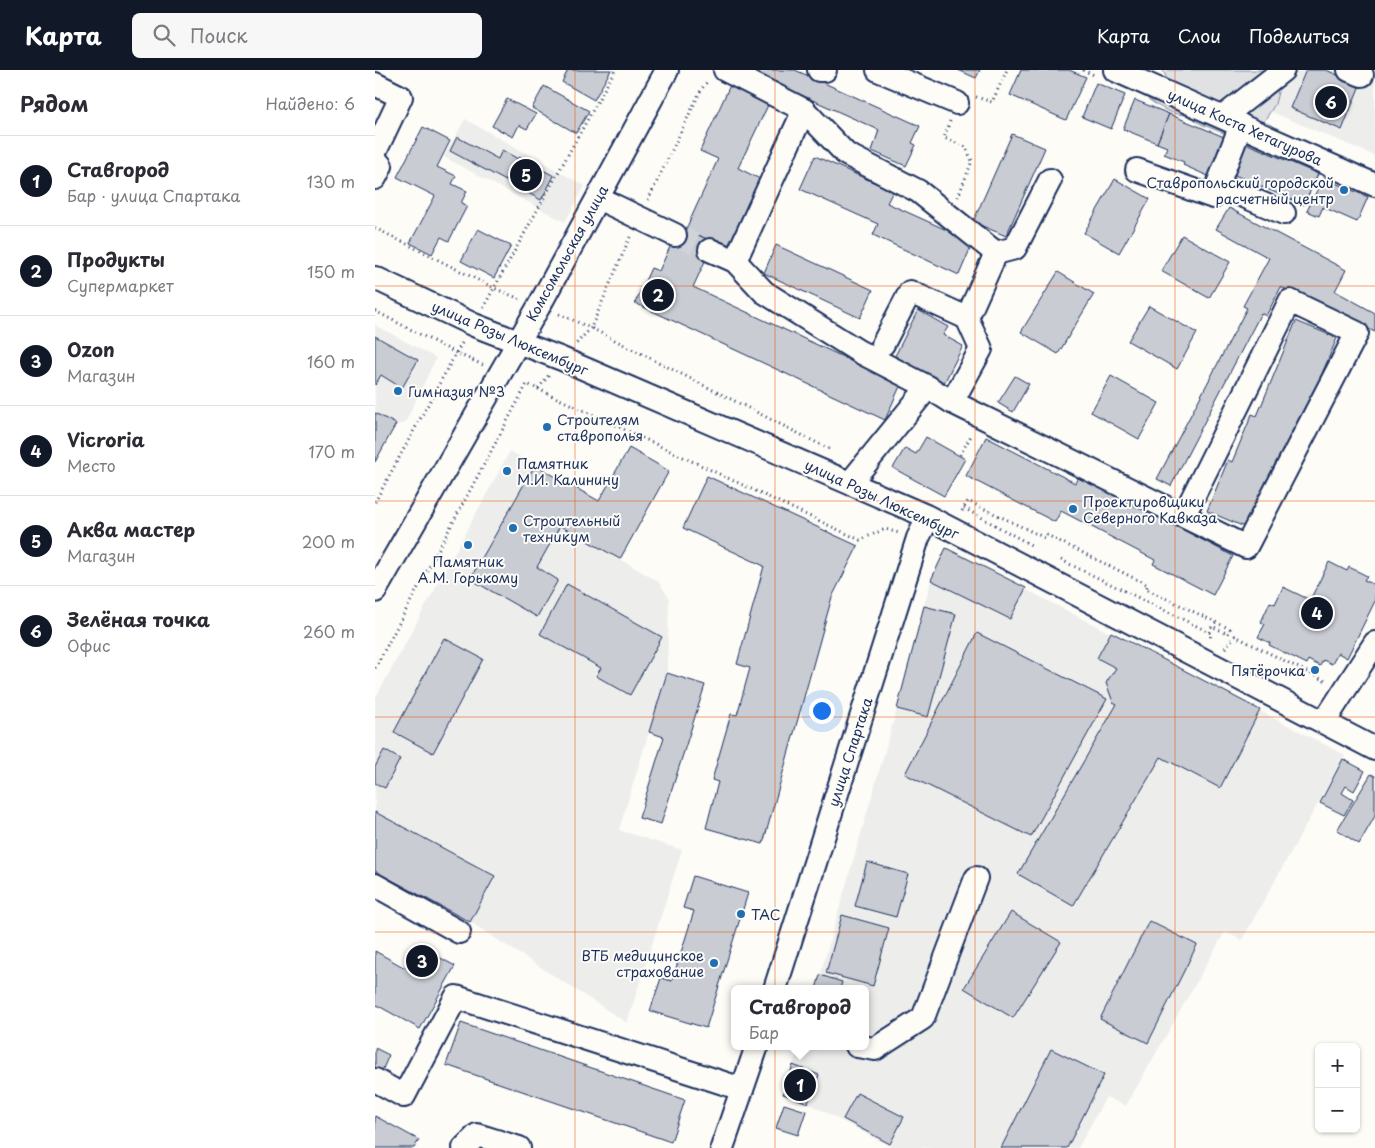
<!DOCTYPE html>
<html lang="ru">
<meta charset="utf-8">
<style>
:root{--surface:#fff;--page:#f7f7f7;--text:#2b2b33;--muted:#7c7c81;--line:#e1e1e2;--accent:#111827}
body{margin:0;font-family:"Playpen Sans",sans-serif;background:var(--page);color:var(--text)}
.controls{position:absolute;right:15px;bottom:15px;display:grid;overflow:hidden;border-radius:8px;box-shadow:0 1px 4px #0004}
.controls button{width:45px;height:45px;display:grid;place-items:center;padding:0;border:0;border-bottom:1px solid var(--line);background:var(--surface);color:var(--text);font:25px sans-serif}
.you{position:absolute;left:446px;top:640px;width:18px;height:18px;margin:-12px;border:4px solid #fff;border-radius:50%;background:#1a73e8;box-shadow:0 0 0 8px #1a73e833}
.badge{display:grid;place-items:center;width:32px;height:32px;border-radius:50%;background:var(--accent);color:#fff;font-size:16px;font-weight:700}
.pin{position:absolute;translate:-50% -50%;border:2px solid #fff;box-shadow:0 1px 5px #0006}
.popup{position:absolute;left:356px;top:915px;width:138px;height:65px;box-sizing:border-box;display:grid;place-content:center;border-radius:8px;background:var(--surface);filter:drop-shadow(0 1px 4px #0005);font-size:16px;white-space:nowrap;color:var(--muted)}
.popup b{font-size:19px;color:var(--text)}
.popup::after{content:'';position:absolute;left:50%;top:100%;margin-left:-10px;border:10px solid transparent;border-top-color:var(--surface)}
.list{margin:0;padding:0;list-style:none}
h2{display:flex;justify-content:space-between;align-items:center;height:65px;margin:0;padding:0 20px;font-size:21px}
h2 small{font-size:16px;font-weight:400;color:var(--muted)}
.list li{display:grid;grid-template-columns:32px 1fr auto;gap:15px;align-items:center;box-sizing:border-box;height:90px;padding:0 20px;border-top:1px solid var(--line)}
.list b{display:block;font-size:19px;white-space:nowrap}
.list p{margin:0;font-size:16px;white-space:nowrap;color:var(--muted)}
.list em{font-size:16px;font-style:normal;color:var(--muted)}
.icon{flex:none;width:28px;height:28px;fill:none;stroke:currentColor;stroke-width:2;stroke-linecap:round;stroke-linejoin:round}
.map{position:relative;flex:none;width:1000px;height:1078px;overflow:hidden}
header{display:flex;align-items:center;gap:30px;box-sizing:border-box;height:70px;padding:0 25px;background:var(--accent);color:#fff}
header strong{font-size:24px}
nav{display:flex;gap:28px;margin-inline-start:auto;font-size:18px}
.search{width:350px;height:45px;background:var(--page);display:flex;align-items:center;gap:12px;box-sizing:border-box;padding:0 18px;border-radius:8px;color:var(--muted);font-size:19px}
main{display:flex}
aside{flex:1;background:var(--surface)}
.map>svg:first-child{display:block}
.built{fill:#edeeec}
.green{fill:#e0e1e3;stroke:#7e88a0}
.building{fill:#c9ccd3;stroke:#1b2f5e}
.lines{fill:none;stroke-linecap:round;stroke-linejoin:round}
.minor-tunnel{stroke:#d0d3d8;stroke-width:22;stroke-dasharray:22 11;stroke-linecap:butt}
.minor-casing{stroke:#1b2f5e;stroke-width:26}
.path{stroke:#1b2f5e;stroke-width:3;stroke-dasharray:1 4;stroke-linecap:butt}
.minor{stroke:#fdfcf7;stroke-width:22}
.grid{fill:none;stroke:#e8590c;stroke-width:1;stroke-opacity:0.55}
.poi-dot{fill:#1f6fb2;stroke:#fdfcf7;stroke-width:2}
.labels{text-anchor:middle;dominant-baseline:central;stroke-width:4;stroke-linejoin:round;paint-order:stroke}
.street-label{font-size:14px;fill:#1b2f5e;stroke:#fdfcf7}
.poi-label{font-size:14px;fill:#1b2f5e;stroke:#fdfcf7;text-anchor:start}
</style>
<header>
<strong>Карта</strong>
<div class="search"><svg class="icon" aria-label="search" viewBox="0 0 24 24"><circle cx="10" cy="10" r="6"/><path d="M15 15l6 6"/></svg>Поиск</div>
<nav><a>Карта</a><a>Слои</a><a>Поделиться</a></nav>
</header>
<main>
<aside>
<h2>Рядом<small>Найдено: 6</small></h2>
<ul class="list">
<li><span class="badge">1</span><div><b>Ставгород</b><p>Бар · улица Спартака</p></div><em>130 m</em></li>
<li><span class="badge">2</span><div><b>Продукты</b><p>Супермаркет</p></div><em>150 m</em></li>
<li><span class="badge">3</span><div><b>Ozon</b><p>Магазин</p></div><em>160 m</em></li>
<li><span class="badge">4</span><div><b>Vicroria</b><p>Место</p></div><em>170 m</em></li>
<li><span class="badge">5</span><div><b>Аква мастер</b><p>Магазин</p></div><em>200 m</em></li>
<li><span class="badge">6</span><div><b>Зелёная точка</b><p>Офис</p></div><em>260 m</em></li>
</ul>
</aside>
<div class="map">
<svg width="1000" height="1078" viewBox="0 0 1000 1078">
<rect width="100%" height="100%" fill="#fdfcf7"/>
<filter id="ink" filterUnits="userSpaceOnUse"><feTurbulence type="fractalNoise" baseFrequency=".02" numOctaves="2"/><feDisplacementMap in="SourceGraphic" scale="10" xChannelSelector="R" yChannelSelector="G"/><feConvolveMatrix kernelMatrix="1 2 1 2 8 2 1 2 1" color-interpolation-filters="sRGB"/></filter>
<g filter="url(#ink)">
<!-- built -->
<g class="built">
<polygon points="886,0 1000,0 1000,86 866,29"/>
<polygon points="90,49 210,116 190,152 69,87"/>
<polygon points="0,255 61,288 30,353 21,355 0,392"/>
<polygon points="254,378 294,401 245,489 284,512 294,528 292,603 244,760 307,780 252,953 95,852 0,801 0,629 135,381 224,431"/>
<polygon points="571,478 970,685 867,870 850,862 751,1036 731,1027 703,1078 518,1078 433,1033 444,1005 418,995 424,976 490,976 490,919 441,919 522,639 556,510"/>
</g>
<!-- green -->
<path class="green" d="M788,0h110l5,22 -3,12 -10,16 -9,6 -30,8 -25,-10 -5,-3 -4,-7c-19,5 -41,-12 -55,-24l28,-6 1,-7z"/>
<!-- building -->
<g class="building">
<polygon points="193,0 236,0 219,30 187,12"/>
<polygon points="371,0 420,0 545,56 537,73 541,75 531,96 497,81 504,60"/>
<polygon points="583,0 605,0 601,8"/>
<polygon points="646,0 694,0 711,7 691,50 635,25"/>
<polygon points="931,0 951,0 985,15 967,60 915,38"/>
<polygon points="356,13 395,31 363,98 385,109 352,179 311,159 343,89 325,81"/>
<polygon points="721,13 750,25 736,59 707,47"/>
<polygon points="169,16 214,41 201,63 157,38"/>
<polygon points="132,29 161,44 152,59 144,55 138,67 117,56"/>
<polygon points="760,30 794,44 782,73 748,59"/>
<polygon points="794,44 849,67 833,106 808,95 809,92 789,84 792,77 782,73"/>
<polygon points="48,57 75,71 62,97 81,106 77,114 92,121 86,133 92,136 74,171 66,167 57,184 35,173 60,126 22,107"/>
<polygon points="637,64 670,78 631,166 598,152"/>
<polygon points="82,67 123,89 127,80 143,89 131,111 75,81"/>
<polygon points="868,72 943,104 929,135 855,103"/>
<polygon points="440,86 518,121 512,133 598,172 584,205 498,165 503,154 425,119"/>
<polygon points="144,87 179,106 166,130 131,111"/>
<polygon points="948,108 993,127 982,152 948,137 944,146 932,141"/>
<polygon points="740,109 775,129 744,183 709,163"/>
<polygon points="854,138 971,200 960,221 1000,243 1000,262 906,217 891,246 886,243 796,416 782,409 872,238 868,236 894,188 841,159"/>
<polygon points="304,157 339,172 318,217 526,314 510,350 260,233 276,198 284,201"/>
<polygon points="103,159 136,176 119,208 86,191"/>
<polygon points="807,165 855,192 834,228 786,201"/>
<polygon points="401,175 498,220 485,248 389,203"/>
<polygon points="683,202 719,224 683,284 646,262"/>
<polygon points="774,236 822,263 802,299 753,271"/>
<polygon points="543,240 573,257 568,265 588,276 569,313 519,288"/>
<polygon points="921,251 962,268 922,363 917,361 896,410 892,409 872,458 832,441 853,390 857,392 877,344 882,346"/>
<polygon points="0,266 43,290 27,318 6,305 0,315"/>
<polygon points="640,306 654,314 638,342 623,333"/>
<polygon points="736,306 784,333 764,369 716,342"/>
<polygon points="0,343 21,354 0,392"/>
<polygon points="551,367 590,389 569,426 518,398 530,378 541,384"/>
<polygon points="611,367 700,413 706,402 801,451 799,455 858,486 838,525 778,494 780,490 686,441 680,452 591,406"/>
<polygon points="254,378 294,401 245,489 185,456 162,497 183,510 162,547 95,509 160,395 224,431"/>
<polygon points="332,406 483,476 457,527 388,774 331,758 343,712 337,710 356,644 362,645 375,598 362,594 389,496 308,458"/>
<polygon points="571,478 651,518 635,549 556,510"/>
<polygon points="954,492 972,501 974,497 992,506 989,510 1000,515 1000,531 972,588 963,583 957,594 948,590 945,596 933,590 932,594 894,575 895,573 883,567 890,554 886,552 895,532 900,534 908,517 935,530"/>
<polygon points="192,514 287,567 255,625 221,606 226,598 165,564"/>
<polygon points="549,536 581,544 553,647 522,639"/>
<polygon points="736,562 885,640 845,718 786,687 698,836 643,804 742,634 738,632 731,613 741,598 722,588"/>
<polygon points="602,563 732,629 656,767 530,704"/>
<polygon points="69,568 108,589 58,683 19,662"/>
<polygon points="292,603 330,615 286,754 264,748 289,667 274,662"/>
<polygon points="9,680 25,689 10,718 0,713 0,697"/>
<polygon points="968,689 990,701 979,721 971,716 967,723 978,730 969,745 945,733"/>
<polygon points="996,704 1000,706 1000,746 984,774 962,760"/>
<polygon points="0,742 120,806 95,852 0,801"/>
<polygon points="492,792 533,804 521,847 480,836"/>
<polygon points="318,806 373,823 331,958 275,941 286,908 297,911 319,841 308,838"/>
<polygon points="636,842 686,872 638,948 589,918"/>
<polygon points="467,845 514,858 498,916 451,903"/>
<polygon points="774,851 822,875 773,973 725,949"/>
<polygon points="42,875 80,896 45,959 0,934 0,881 30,898"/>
<polygon points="445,905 467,912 465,919 441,919"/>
<polygon points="86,953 310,1030 296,1072 71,995"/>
<polygon points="0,978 14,985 7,1001 0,998"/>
<polygon points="676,979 729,1005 692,1078 626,1078"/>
<polygon points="418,995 444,1005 433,1033 408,1024"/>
<polygon points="482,1023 529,1047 515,1074 468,1049"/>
<polygon points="409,1034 431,1041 423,1065 401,1058"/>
<polygon points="0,1046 44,1070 39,1078 0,1078"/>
</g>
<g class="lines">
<!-- minor-tunnel -->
<polyline class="minor-tunnel" points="300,165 335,180"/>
<defs>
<g id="minor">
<polyline points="350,0 429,40 471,84 543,121 621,183 592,248 606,279 577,332 553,317 475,413"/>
<polyline points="444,0 450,0"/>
<polyline points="503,0 582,33"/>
<polyline points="740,0 1000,115"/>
<polyline points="974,0 987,5"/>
<polyline points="0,14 26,27 0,82"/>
<polyline points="848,47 908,0"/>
<polyline points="0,89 6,96 0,108"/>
<polyline points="762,100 838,127 866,55"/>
<polyline points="843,115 909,143"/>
<polyline points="223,128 300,165"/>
<polyline points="335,180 360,191 389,222 483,281 553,317"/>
<polyline points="621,183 640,178 675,110"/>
<polyline points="360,191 429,40"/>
<polyline points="0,208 99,255 187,289 551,446 1000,679"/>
<polyline points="508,274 535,222 592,248"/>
<polyline points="577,332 871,477 982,263 915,231 809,445"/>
<polyline points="0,521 164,236 292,0"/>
<polyline points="949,652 1000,573"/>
<polyline points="0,815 84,862"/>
<polyline points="400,919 543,468 553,448"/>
<polyline points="482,976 500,979 548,948 601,808"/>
<polyline points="0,1010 29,1026 81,927 367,1019"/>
<polyline points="89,1078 102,1065 144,1078"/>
<polyline points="347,1078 382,976"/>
</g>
</defs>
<!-- minor casing -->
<use href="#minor" class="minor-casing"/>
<!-- path -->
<g class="path">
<polyline points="708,0 721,6"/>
<polyline points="601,27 617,32 632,0"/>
<polyline points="575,51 569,68 591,77 597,91 583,127"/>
<polyline points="273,130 326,20 333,10"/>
<polyline points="0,158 119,218 145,229"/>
<polyline points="255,167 216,258 456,380"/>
<polyline points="108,238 240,0"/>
<polyline points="0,241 81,283 0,432"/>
<polyline points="184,244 216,258 201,274"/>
<polyline points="87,273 81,283 108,295"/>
<polyline points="163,319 485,470 510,459 524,463"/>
<polyline points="585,385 597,364"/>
<polyline points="589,438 656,475"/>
<polyline points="587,441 593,431 670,468 672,465 773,515 771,519 855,559 853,564 837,556 834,563"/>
<polyline points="686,490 836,563 835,570"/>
<polyline points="850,578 860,566 952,612"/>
<polyline points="0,598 152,314 163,319 174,305"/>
</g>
<!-- minor -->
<use href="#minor" class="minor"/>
</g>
</g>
<!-- grid -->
<path class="grid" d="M200,0v1078M400,0v1078M600,0v1078M800,0v1078M0,216h1000M0,431h1000M0,647h1000M0,862h1000"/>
<!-- markers -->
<g class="poi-dot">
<circle cx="969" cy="120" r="5"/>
<circle cx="23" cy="321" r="5"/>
<circle cx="172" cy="357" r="5"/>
<circle cx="132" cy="401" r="5"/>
<circle cx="698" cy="439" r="5"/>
<circle cx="138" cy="458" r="5"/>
<circle cx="93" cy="475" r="5"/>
<circle cx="940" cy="600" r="5"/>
<circle cx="366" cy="844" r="5"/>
<circle cx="339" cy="893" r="5"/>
</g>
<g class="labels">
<!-- street labels -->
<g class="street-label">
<text transform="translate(870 57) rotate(24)">улица Коста Хетагурова</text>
<text transform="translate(192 183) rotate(-61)">Комсомольская улица</text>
<text transform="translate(135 268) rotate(23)">улица Розы Люксембург</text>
<text transform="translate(507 429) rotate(25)">улица Розы Люксембург</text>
<text transform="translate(475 682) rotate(-72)">улица Спартака</text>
</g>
<!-- poi labels -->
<g class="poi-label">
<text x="959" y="112" text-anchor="end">Ставропольский городской<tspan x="959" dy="16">расчетный центр</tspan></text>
<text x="33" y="321">Гимназия №3</text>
<text x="182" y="349">Строителям<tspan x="182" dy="16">ставрополья</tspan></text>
<text x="142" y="393">Памятник<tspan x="142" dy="16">М.И. Калинину</tspan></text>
<text x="708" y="431">Проектировщики<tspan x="708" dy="16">Северного Кавказа</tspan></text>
<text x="148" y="450">Строительный<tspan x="148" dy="16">техникум</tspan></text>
<text x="93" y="491" text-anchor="middle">Памятник<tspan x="93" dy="16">А.М. Горькому</tspan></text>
<text x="930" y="600" text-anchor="end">Пятёрочка</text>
<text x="376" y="844">ТАС</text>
<text x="329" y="885" text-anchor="end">ВТБ медицинское<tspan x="329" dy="16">страхование</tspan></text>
</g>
</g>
</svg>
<div class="controls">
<button>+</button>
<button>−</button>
</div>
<div class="you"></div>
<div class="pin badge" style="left:425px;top:1015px">1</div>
<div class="popup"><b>Ставгород</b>Бар</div>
<div class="pin badge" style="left:283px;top:225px">2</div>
<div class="pin badge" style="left:47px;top:891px">3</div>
<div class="pin badge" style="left:942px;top:543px">4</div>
<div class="pin badge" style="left:151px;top:105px">5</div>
<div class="pin badge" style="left:956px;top:32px">6</div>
</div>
</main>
